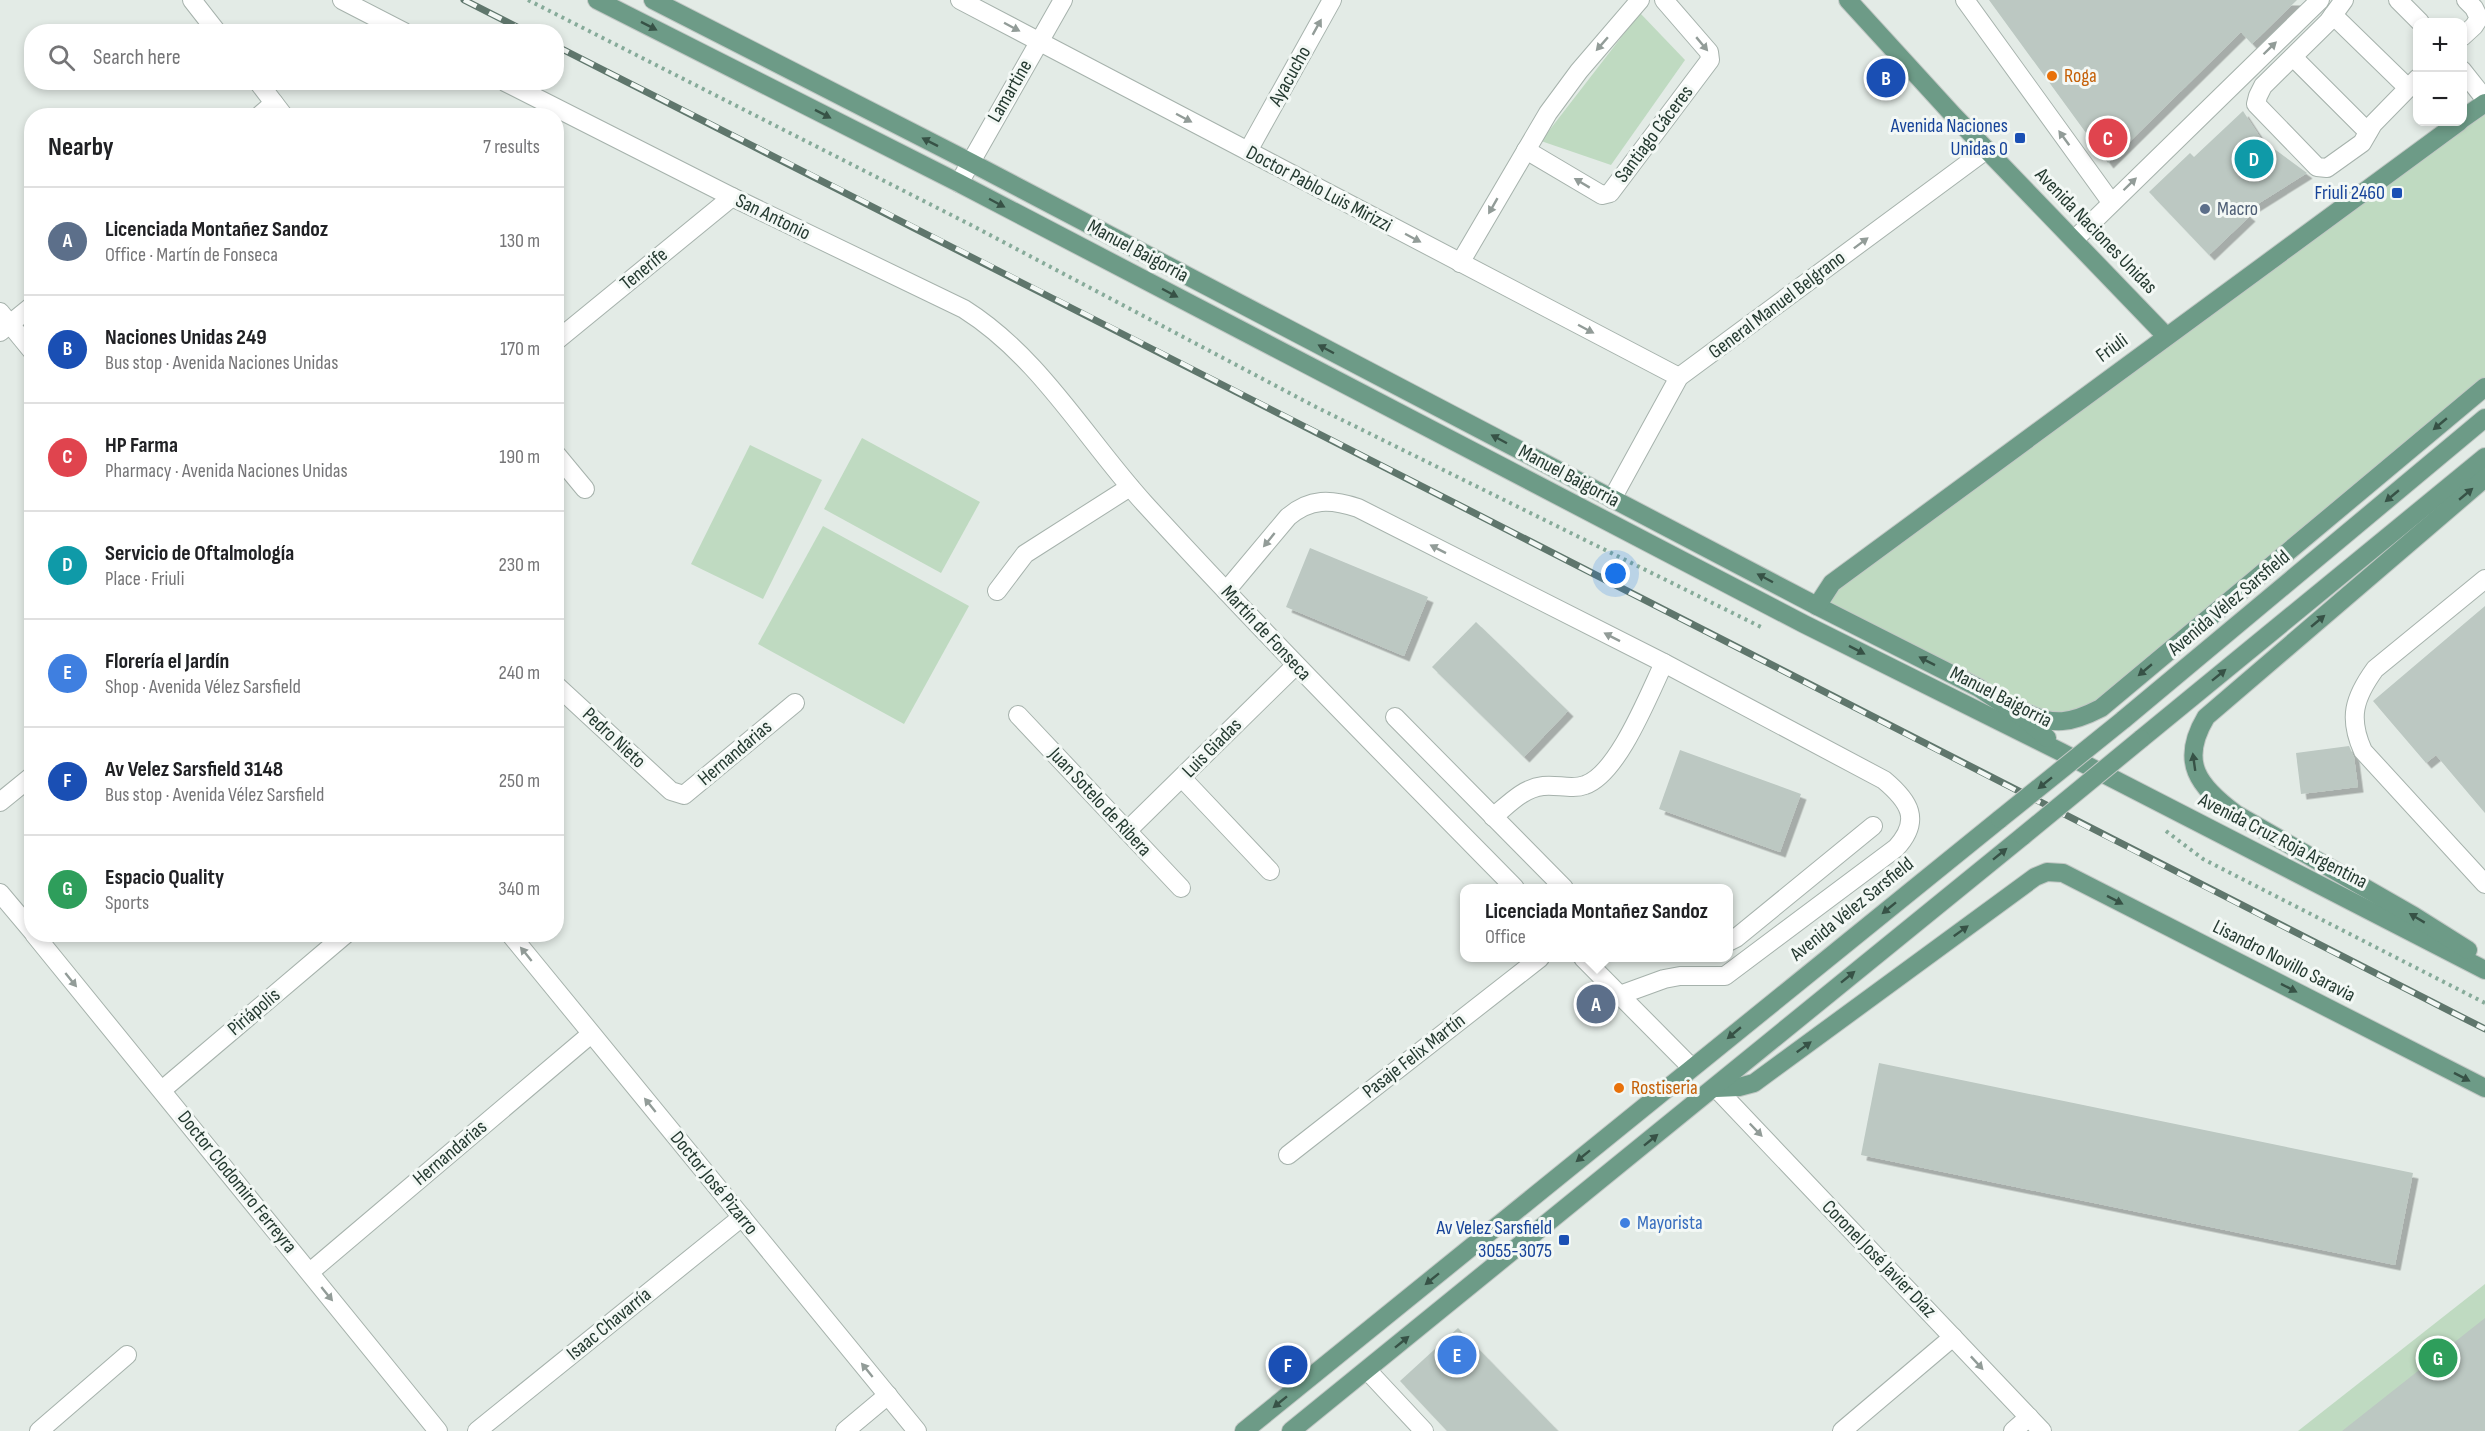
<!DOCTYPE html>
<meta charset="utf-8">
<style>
:root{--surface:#fff;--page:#f6f6f6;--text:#202124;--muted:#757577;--line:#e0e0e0;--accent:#e1746b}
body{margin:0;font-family:"Sofia Sans Condensed",sans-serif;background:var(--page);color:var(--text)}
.controls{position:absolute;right:18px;top:18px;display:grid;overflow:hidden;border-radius:12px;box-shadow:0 3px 9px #0003}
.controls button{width:54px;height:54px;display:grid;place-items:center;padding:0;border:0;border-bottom:2px solid var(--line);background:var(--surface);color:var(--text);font:30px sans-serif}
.you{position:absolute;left:1616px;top:574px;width:21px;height:21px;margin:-15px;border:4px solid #fff;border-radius:50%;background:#1a73e8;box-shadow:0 0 0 9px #1a73e833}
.badge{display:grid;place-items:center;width:39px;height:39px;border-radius:50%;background:var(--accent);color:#fff;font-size:20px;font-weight:700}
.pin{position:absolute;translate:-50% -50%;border:3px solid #fff;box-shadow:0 2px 6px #0006}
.popup{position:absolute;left:1460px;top:884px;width:273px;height:78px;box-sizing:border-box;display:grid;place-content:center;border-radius:12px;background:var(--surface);filter:drop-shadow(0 2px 4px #0005);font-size:20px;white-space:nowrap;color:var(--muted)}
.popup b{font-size:22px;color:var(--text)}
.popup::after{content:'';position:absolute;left:50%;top:100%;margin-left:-12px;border:12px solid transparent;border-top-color:var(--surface)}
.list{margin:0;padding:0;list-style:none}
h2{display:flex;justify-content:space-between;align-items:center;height:78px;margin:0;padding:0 24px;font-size:26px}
h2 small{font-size:20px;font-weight:400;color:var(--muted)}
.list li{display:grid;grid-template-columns:39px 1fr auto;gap:18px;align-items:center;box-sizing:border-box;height:108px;padding:0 24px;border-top:2px solid var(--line)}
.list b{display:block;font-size:22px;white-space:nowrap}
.list p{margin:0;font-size:20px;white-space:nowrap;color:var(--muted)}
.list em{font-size:20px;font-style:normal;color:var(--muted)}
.icon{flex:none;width:33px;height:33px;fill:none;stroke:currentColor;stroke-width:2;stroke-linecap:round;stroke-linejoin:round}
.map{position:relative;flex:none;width:2485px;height:1431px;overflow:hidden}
.search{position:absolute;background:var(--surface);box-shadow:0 3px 9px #0003;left:24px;top:24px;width:540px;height:66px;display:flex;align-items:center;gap:15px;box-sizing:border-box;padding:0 21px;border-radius:24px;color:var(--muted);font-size:22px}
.panel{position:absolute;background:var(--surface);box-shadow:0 3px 9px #0003;left:24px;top:108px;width:540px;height:834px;border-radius:24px}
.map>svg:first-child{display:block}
.green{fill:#bfdac1}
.building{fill:#bcc8c2;filter:url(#shadow)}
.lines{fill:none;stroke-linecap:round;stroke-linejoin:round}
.minor-casing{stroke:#a6b2ac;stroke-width:20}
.major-casing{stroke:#c2c8c5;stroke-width:20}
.path{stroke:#87ab9a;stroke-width:4;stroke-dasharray:3 4.5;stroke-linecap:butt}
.minor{stroke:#fff;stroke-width:18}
.major{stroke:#6d9b87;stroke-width:18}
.rail-casing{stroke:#5f766c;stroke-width:7}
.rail{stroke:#f3f8f5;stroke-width:4.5;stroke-dasharray:14;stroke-linecap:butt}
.major-bridge-casing{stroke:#c2c8c5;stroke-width:20;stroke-linecap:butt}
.major-bridge{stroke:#6d9b87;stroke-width:18}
.oneway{fill:#375246}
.oneway2{fill:#929c98}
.food-dot{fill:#e8710a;stroke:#f3f8f5;stroke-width:2}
.transit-dot{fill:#1a4fb4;stroke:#f3f8f5;stroke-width:2}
.service-dot{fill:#5c6f8a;stroke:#f3f8f5;stroke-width:2}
.shop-dot{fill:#3f7fe0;stroke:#f3f8f5;stroke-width:2}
.labels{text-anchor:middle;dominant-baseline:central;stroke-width:6;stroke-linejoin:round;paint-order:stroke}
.street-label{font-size:20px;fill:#253a31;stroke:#f3f8f5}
.food-label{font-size:20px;fill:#c56008;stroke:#f3f8f5;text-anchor:start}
.transit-label{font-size:20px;fill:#164399;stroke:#f3f8f5;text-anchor:end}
.service-label{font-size:20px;fill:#4e5e75;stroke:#f3f8f5;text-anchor:start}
.shop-label{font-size:20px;fill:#366cbe;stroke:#f3f8f5;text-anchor:start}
</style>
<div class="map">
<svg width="2485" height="1431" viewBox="0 0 2485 1431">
<defs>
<filter id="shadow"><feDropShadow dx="5.5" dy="5.5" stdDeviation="0" flood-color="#0004"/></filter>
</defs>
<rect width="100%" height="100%" fill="#e3ebe6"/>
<!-- green -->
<g class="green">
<polygon points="1640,13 1685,60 1611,165 1541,141"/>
<polygon points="2485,103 2485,387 2101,708 2042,719 1817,606"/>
<polygon points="862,438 980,502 941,573 824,509"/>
<polygon points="750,445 822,480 763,599 691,564"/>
<polygon points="823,526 969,606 904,724 758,644"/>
<polygon points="2485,1284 2485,1431 2298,1431"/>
</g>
<!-- building -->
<g class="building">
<polygon points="1989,0 2297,0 2252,44 2241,32 2108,163"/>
<polygon points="2243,111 2262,140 2307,173 2245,212 2250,216 2209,255 2149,192 2190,153 2194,157"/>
<polygon points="1310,548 1428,597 1404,656 1286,607"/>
<polygon points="2485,606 2485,813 2436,755 2426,763 2373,701"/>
<polygon points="1476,622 1568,711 1524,757 1432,667"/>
<polygon points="2349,746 2354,757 2358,787 2301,794 2296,753"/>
<polygon points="1680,750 1801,794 1780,852 1659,809"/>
<polygon points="1879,1063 2413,1173 2395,1265 1861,1155"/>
<polygon points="2485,1318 2485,1431 2342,1431"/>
<polygon points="1458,1328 1558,1431 1447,1431 1400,1381"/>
</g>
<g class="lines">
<defs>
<g id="minor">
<polyline points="192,0 217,32"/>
<polyline points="342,0 404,32"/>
<polyline points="960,0 1679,377"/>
<polyline points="1965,0 2111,202"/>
<polyline points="2344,0 2328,22 2263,86 2258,96 2256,104 2317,167 2327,168 2362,143 2373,124 2418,78"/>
<polyline points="2398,0 2420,22"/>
<polyline points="2333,15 2408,88"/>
<polyline points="2462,37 2474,26 2479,18 2474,8 2466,0"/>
<polyline points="2293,57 2368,132"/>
<polyline points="2462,70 2485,99"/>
<polyline points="258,82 284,116"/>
<path d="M505,82l227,115 232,112c76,48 121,129 181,195 120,131 245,257 370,384"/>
<polyline points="259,116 274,103"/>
<polyline points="1526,150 1602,195 1610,193 1710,60 1709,52 1664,0"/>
<polyline points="1248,151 1332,0"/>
<polyline points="959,183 1063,0"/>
<polyline points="2074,240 2320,0"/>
<polyline points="1460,263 1548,113 1579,71 1640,0"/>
<polyline points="0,312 32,351"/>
<polyline points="0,332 32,306"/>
<polyline points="556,341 732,197"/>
<polyline points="556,454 585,489"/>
<polyline points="1612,499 1679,377 1986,150"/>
<path d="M2485,579l-110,90c-21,29 -27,49 -12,82l122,133"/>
<polyline points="997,591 1025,554 1130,487"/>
<path d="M1226,591l62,-74c22,-19 43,-18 70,-9l306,155 220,117c25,21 38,40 12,68l-171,128h-45l-16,3 -44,16"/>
<polyline points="556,685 671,791 684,795 795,703"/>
<polyline points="1018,715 1181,888"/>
<polyline points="1395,717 1564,888"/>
<polyline points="1182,778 1270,871"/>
<polyline points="0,802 32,776"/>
<path d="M1493,817c15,-12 30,-29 50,-31 13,-2 29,4 42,-1 33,-11 64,-91 79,-122"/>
<polyline points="1127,831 1296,665"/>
<polyline points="0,893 32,931"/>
<polyline points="34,934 438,1431"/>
<polyline points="510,934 917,1431"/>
<polyline points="1728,942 1736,938 1873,826"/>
<polyline points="1583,958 1692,1068"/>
<polyline points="1716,1088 2042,1431"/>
<polyline points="162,1090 346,934"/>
<polyline points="1288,1155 1540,958"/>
<polyline points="310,1272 591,1034"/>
<polyline points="1367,1370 1424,1431"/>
<polyline points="39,1431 127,1355"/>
<polyline points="477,1431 742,1217"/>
<polyline points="845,1431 888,1395"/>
<polyline points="1842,1431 1953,1337"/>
<polyline points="2013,1431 2029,1417"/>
</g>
<g id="major">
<polyline points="597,0 959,183 1804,624 2061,752 2485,970"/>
<polyline points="653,0 970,162 1817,606 1979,688 2024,718 2047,738"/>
<polyline points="1848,0 1954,116 2166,336"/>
<polyline points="2462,119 2485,103"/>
<polyline points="1817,606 1832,583 2459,122"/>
<path d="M2023,711c30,16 49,12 78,-3l384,-321"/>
<polyline points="2123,720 2485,418"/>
<polyline points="2141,739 2485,457"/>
<path d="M2468,950l-54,-34 -178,-102c-38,-28 -57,-52 -30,-97l279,-239"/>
<polyline points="1716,1088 1739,1087 1754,1083 2035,877 2047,872 2063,873 2485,1088"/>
<polyline points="1244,1431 2000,819"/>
<polyline points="1291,1431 2023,836"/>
</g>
</defs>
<!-- minor casing -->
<use href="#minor" class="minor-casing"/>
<!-- major casing -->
<use href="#major" class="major-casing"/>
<!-- path -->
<g class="path">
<polyline points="528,0 971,225 1314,406 1763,628"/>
<polyline points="2166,831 2203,859 2485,1003"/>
</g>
<!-- minor -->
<use href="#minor" class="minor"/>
<!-- major -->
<use href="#major" class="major"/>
<defs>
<g id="rail">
<polyline points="464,0 527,32"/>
<path d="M556,46c645,324 1285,657 1929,983"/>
</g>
</defs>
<!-- rail casing -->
<use href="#rail" class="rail-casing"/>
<!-- rail -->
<use href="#rail" class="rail"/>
<defs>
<g id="major-bridge">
<polyline points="2000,819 2123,720"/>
<polyline points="2023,836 2141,739"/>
</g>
</defs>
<!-- major-bridge casing -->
<use href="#major-bridge" class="major-bridge-casing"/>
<!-- major-bridge -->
<use href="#major-bridge" class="major-bridge"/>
</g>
<!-- one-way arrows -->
<defs><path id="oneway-solid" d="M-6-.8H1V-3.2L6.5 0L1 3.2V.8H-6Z" transform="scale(1.5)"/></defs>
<g class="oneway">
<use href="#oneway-solid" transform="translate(649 26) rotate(27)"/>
<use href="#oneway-solid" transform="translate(823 114) rotate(27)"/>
<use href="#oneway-solid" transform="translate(930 142) rotate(-153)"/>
<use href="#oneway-solid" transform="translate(997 203) rotate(28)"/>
<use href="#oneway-solid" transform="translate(1170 293) rotate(28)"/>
<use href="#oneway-solid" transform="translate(1326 349) rotate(-152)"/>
<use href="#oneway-solid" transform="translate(2440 424) rotate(140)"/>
<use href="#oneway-solid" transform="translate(1499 439) rotate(-152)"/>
<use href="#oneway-solid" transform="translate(2466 494) rotate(-40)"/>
<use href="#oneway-solid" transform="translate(2392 496) rotate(140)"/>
<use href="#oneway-solid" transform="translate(1765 578) rotate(-152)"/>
<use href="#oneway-solid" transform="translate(2318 621) rotate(-40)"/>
<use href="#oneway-solid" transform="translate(1857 650) rotate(27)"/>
<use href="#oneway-solid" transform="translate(1927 661) rotate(-153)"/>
<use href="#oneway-solid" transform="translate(2145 670) rotate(140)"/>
<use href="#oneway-solid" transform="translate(2219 675) rotate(-39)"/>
<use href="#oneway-solid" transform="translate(2194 762) rotate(-98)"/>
<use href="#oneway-solid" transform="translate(2045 783) rotate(141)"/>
<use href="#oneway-solid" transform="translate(2000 854) rotate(-39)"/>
<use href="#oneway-solid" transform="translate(2115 900) rotate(27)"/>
<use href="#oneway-solid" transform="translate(1889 908) rotate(141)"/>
<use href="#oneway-solid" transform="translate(2417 918) rotate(-149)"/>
<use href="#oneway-solid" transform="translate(1961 931) rotate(-36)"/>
<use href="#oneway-solid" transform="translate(1848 977) rotate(-39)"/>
<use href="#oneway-solid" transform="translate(2289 988) rotate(27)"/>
<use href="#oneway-solid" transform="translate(1734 1033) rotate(140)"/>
<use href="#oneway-solid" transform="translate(1804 1047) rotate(-36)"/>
<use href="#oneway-solid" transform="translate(2462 1077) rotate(27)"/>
<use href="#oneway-solid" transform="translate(1651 1140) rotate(-39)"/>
<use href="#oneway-solid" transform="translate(1583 1156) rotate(141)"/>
<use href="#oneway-solid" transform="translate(1432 1279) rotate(141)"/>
<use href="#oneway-solid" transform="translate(1402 1342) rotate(-39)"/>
<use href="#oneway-solid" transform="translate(1280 1402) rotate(141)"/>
</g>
<g class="oneway2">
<use href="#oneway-solid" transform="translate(1012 27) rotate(28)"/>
<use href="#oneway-solid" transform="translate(1317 27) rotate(-61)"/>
<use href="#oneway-solid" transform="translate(1602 44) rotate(131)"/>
<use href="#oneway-solid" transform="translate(1702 44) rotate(50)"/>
<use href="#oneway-solid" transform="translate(2270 48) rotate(-44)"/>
<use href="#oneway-solid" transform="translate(1184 118) rotate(28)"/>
<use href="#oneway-solid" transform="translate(2064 138) rotate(-126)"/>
<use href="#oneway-solid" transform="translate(1582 183) rotate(-149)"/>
<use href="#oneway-solid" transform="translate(2130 184) rotate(-44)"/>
<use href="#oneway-solid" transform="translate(1493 206) rotate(120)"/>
<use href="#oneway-solid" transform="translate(1413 238) rotate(28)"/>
<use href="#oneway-solid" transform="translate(1861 243) rotate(-37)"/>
<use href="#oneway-solid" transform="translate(1586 329) rotate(28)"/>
<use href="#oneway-solid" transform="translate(1269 540) rotate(129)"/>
<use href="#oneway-solid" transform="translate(1438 549) rotate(-153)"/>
<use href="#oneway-solid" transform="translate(1612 637) rotate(-153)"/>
<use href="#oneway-solid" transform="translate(526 954) rotate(-129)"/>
<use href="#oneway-solid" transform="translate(71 980) rotate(51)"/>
<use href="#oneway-solid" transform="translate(650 1105) rotate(-129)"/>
<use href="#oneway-solid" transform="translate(1756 1130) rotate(46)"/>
<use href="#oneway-solid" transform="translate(327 1294) rotate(51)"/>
<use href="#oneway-solid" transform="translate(1977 1363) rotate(47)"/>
<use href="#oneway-solid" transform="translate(867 1370) rotate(-129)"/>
</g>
<!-- markers -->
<g class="food-dot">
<circle cx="2052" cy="76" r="6"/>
<circle cx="1619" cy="1088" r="6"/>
</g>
<g class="transit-dot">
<rect x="2014" y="132" width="12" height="12" rx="3"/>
<rect x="2391" y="187" width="12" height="12" rx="3"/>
<rect x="1558" y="1234" width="12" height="12" rx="3"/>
</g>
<circle class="service-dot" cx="2205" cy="209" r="6"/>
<circle class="shop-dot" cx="1625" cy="1223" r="6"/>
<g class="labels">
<!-- street labels -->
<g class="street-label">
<text transform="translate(1290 76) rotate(-61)">Ayacucho</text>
<text transform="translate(1010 91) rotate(-60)">Lamartine</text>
<text transform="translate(1654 134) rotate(-53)">Santiago Cáceres</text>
<text transform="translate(1319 189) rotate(28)">Doctor Pablo Luis Mirizzi</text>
<text transform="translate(773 217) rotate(26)">San Antonio</text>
<text transform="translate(2096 231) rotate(46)">Avenida Naciones Unidas</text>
<text transform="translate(1138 251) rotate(28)">Manuel Baigorria</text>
<text transform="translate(644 269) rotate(-39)">Tenerife</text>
<text transform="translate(1777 305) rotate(-37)">General Manuel Belgrano</text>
<text transform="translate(2112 348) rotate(-36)">Friuli</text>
<text transform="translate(1569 476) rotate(28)">Manuel Baigorria</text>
<text transform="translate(2229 603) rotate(-40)">Avenida Vélez Sarsfield</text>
<text transform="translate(1266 633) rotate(47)">Martín de Fonseca</text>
<text transform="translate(2001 697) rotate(27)">Manuel Baigorria</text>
<text transform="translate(614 738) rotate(43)">Pedro Nieto</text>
<text transform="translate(1212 748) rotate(-45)">Luis Giadas</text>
<text transform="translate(735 753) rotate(-40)">Hernandarias</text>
<text transform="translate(1100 802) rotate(47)">Juan Sotelo de Ribera</text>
<text transform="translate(2283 841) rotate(27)">Avenida Cruz Roja Argentina</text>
<text transform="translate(1852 909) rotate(-39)">Avenida Vélez Sarsfield</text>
<text transform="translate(2284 961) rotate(27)">Lisandro Novillo Saravia</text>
<text transform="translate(254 1012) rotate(-40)">Piriápolis</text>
<text transform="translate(1414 1056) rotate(-38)">Pasaje Felix Martín</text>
<text transform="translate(450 1153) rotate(-40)">Hernandarias</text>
<text transform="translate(237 1182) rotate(51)">Doctor Clodomiro Ferreyra</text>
<text transform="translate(714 1183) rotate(51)">Doctor José Pizarro</text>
<text transform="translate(1879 1259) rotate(46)">Coronel José Javier Díaz</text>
<text transform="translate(609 1324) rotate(-39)">Isaac Chavarría</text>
</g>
<!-- food labels -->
<g class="food-label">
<text x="2064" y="76">Roga</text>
<text x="1631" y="1088">Rostiseria</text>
</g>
<!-- transit labels -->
<g class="transit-label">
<text x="2008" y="126">Avenida Naciones<tspan x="2008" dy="23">Unidas 0</tspan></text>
<text x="2385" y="193">Friuli 2460</text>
<text x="1552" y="1228">Av Velez Sarsfield<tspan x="1552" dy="23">3055-3075</tspan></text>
</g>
<!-- service labels -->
<g class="service-label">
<text x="2217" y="209">Macro</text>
</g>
<!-- shop labels -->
<g class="shop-label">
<text x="1637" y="1223">Mayorista</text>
</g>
</g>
</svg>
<div class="controls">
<button>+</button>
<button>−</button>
</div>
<div class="you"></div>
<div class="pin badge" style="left:1596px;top:1004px;background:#5c6f8a">A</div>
<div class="popup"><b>Licenciada Montañez Sandoz</b>Office</div>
<div class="pin badge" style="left:1886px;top:78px;background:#1a4fb4">B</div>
<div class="pin badge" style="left:2108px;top:138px;background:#e0444e">C</div>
<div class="pin badge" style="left:2254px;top:159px;background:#0f9aa8">D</div>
<div class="pin badge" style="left:1457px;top:1355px;background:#3f7fe0">E</div>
<div class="pin badge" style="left:1288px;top:1365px;background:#1a4fb4">F</div>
<div class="pin badge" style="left:2438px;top:1358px;background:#2e9e5b">G</div>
<div class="search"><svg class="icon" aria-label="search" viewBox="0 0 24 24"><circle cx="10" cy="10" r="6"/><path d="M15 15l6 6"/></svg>Search here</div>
<section class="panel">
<h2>Nearby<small>7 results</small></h2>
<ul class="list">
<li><span class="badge" style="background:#5c6f8a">A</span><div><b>Licenciada Montañez Sandoz</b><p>Office · Martín de Fonseca</p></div><em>130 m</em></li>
<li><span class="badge" style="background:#1a4fb4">B</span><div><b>Naciones Unidas 249</b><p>Bus stop · Avenida Naciones Unidas</p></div><em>170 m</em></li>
<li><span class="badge" style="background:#e0444e">C</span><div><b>HP Farma</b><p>Pharmacy · Avenida Naciones Unidas</p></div><em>190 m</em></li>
<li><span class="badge" style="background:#0f9aa8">D</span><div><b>Servicio de Oftalmología</b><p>Place · Friuli</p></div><em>230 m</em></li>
<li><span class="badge" style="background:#3f7fe0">E</span><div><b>Florería el Jardín</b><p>Shop · Avenida Vélez Sarsfield</p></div><em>240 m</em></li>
<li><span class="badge" style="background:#1a4fb4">F</span><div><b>Av Velez Sarsfield 3148</b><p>Bus stop · Avenida Vélez Sarsfield</p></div><em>250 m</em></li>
<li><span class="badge" style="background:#2e9e5b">G</span><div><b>Espacio Quality</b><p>Sports</p></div><em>340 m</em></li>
</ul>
</section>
</div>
